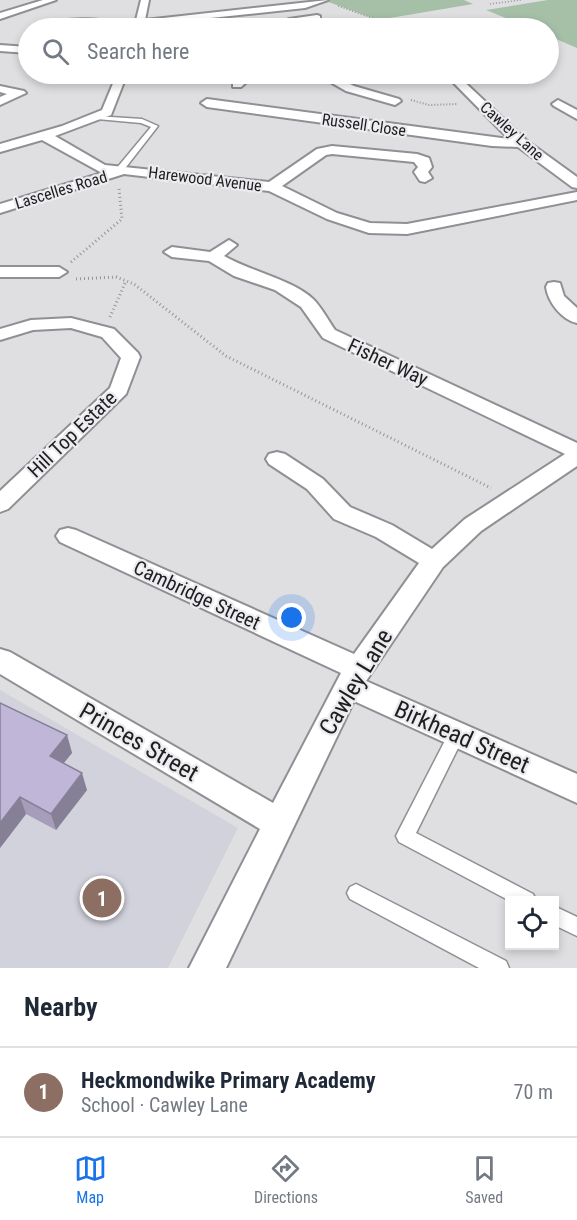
<!DOCTYPE html>
<meta charset="utf-8">
<style>
:root{--surface:#fff;--page:#f6f6f7;--text:#1f2937;--muted:#747a83;--line:#e0e1e3;--accent:#1a73e8}
body{margin:0;font-family:"Roboto Condensed",sans-serif;background:var(--page);color:var(--text)}
.controls{position:absolute;right:18px;bottom:18px;display:grid;overflow:hidden;border-radius:0px;box-shadow:0 3px 9px #0003}
.controls button{width:54px;height:54px;display:grid;place-items:center;padding:0;border:0;border-bottom:2px solid var(--line);background:var(--surface);color:var(--text);font:30px sans-serif}
.you{position:absolute;left:292px;top:618px;width:21px;height:21px;margin:-15px;border:4px solid #fff;border-radius:50%;background:#1a73e8;box-shadow:0 0 0 9px #1a73e833}
.badge{display:grid;place-items:center;width:39px;height:39px;border-radius:50%;background:var(--accent);color:#fff;font-size:20px;font-weight:700}
.pin{position:absolute;translate:-50% -50%;border:3px solid #fff;box-shadow:0 2px 6px #0006}
.list{margin:0;padding:0;list-style:none}
h2{display:flex;justify-content:space-between;align-items:center;height:78px;margin:0;padding:0 24px;font-size:26px}
h2 small{font-size:20px;font-weight:400;color:var(--muted)}
.list li{display:grid;grid-template-columns:39px 1fr auto;gap:18px;align-items:center;box-sizing:border-box;height:90px;padding:0 24px;border-top:2px solid var(--line)}
.list b{display:block;font-size:22px;white-space:nowrap}
.list p{margin:0;font-size:20px;white-space:nowrap;color:var(--muted)}
.list em{font-size:20px;font-style:normal;color:var(--muted)}
.icon{flex:none;width:33px;height:33px;fill:none;stroke:currentColor;stroke-width:2;stroke-linecap:round;stroke-linejoin:round}
.map{position:relative;flex:none;width:577px;height:968px;overflow:hidden}
.search{position:absolute;background:var(--surface);box-shadow:0 3px 9px #0003;left:18px;right:18px;top:18px;height:66px;display:flex;align-items:center;gap:15px;box-sizing:border-box;padding:0 21px;border-radius:33px;color:var(--muted);font-size:22px}
.sheet{height:168px;background:var(--surface)}
nav{display:flex;justify-content:space-around;align-items:center;box-sizing:border-box;height:84px;border-top:2px solid var(--line);background:var(--surface);font-size:16px;color:var(--muted)}
nav a{display:grid;justify-items:center;gap:3px}
nav .on{color:var(--accent)}
.map>svg:first-child{display:block}
.built{fill:#d2d2dd}
.green{fill:#a6bfa7}
.lines{fill:none;stroke-linecap:round;stroke-linejoin:round}
.lane-casing{stroke:#909094;stroke-width:3}
.street-casing{stroke:#909094;stroke-width:4}
.path-far2{stroke:#959598;stroke-width:1.5;stroke-dasharray:1 2;stroke-linecap:butt}
.path-far1{stroke:#959598;stroke-width:2;stroke-dasharray:1 2;stroke-linecap:butt}
.path{stroke:#959598;stroke-width:3;stroke-dasharray:1 3;stroke-linecap:butt}
.lane{fill:#fff;fill-rule:evenodd}
.street{fill:#fff;fill-rule:evenodd}
.wall{fill:#a59dba}
.shaded-wall{fill:#868097}
.building{fill:#c0b7d8;stroke:#868097;stroke-width:1.5}
.labels{text-anchor:middle;dominant-baseline:central;stroke-width:4.5;stroke-linejoin:round;paint-order:stroke}
.far-street-label{font-size:16px;fill:#1e1e1f;stroke:#ececf0}
.street-label{font-size:20px;fill:#1e1e1f;stroke:#ececf0}
.near-street-label{font-size:24px;fill:#1e1e1f;stroke:#ececf0}
</style>
<div class="map">
<svg width="577" height="968" viewBox="0 0 577 968">
<rect width="100%" height="100%" fill="#dfdfe2"/>
<!-- built -->
<polygon class="built" points="0,690 238,828 168,968 0,968"/>
<!-- green -->
<g class="green">
<polygon points="323,0 464,0 473,4 378,20"/>
<polygon points="548,0 577,0 577,48 549,36 548,28 530,28 486,10"/>
</g>
<g class="lines">
<defs>
<g id="lane">
<polygon points="95,116 142,119 158,126 123,171 120,171 116,169 151,127 141,123 97,119 94,117"/>
<polygon points="457,727 463,729 465,734 416,833 533,894 536,900 510,901 399,842 396,836 399,830 451,729"/>
<polygon points="356,884 506,961 509,968 479,968 350,899 347,893 350,887"/>
<polygon points="554,906 577,917 577,936 554,925"/>
</g>
<g id="street">
<polygon points="43,0 56,0 0,19 0,13"/>
<path d="M141,0h8l-4,20 183,-20 -23,8 -161,17v3l-60,-2 -27,2 -5,-3c16,-11 64,-3 83,-1z"/>
<polygon points="317,15 320,16 320,20 298,24 303,28 293,28 284,22 289,19"/>
<polygon points="469,22 485,28 448,28 450,26"/>
<polygon points="0,45 28,47 28,53 0,51"/>
<polygon points="117,74 127,74 111,115 55,136 105,165 269,182 317,149 332,146 417,154 429,158 432,167 428,172 432,178 425,182 420,181 414,172 418,167 414,162 332,154 326,155 282,186 337,213 370,223 407,224 577,192 577,200 407,234 369,233 327,219 269,191 124,174 0,213 0,204 102,173 42,140 0,152 0,144 62,126 102,110"/>
<polygon points="243,74 334,74 338,78 354,86 399,99 401,101 395,105 346,91 325,79 292,80 252,77 241,87 233,87 233,83"/>
<polygon points="445,74 456,74 526,140 577,177 577,188 572,187 518,147 492,146 207,107 201,103 207,99 509,139"/>
<polygon points="0,86 24,91 26,93 0,105 0,97 7,94 0,92"/>
<polygon points="558,100 577,110 577,119 554,106 552,104"/>
<path d="M229,240l8,5 -13,11c26,15 69,24 89,43 9,9 15,21 22,31l242,113v23l-96,65 -38,36 -77,114 211,93v29l-223,-102 -128,267h-37l71,-139 -260,-155v-25l10,3 263,151 68,-130 -281,-131 -4,-6 4,-6 8,-2 8,2 278,124 65,-91 -43,-26 -42,-18 -27,-30 -38,-25 -3,-5 3,-5 8,-2 8,2 38,25 27,28 42,18 40,24 33,-30 100,-65 -242,-116 -22,-31 -26,-17 -41,-14 -25,-15 -37,-4 -8,-5 8,-5 38,5z"/>
<polygon points="0,267 59,267 67,272 59,277 0,277"/>
<path d="M554,282l6,1 4,13 13,12v15c-15,-3 -29,-21 -31,-36l2,-4z"/>
<polygon points="71,318 114,329 138,353 140,357 126,394 8,509 0,512 0,491 110,388 121,358 102,337 71,328 33,330 0,340 0,329 31,320"/>
</g>
</defs>
<!-- lane casing -->
<use href="#lane" class="lane-casing"/>
<!-- street casing -->
<use href="#street" class="street-casing"/>
<!-- path-far2 -->
<g class="path-far2">
<polyline points="490,4 521,0"/>
<polyline points="338,6 378,20 391,28"/>
</g>
<!-- path-far1 -->
<polyline class="path-far1" points="411,100 429,105 457,104"/>
<!-- path -->
<g class="path">
<polyline points="71,262 122,219 119,189"/>
<polyline points="76,279 116,277 134,284 226,356 491,488"/>
<polyline points="110,317 126,281"/>
</g>
<!-- lane -->
<use href="#lane" class="lane"/>
<!-- street -->
<use href="#street" class="street"/>
</g>
<!-- wall -->
<polygon class="wall" points="0,703 67,735 72,753 63,763 87,790 56,830 26,814 0,848"/>
<!-- shaded-wall -->
<g class="shaded-wall">
<polygon points="67,735 72,753 55,774 50,756"/>
<polygon points="82,773 87,790 56,830 51,814"/>
<polygon points="20,797 26,814 0,848 0,823"/>
</g>
<!-- building -->
<polygon class="building" points="0,703 67,735 50,756 82,773 51,814 20,797 0,823"/>
<g class="labels">
<!-- far-street labels -->
<g class="far-street-label">
<text transform="translate(364 125) rotate(8)">Russell Close</text>
<text transform="translate(512 131) rotate(42)">Cawley Lane</text>
<text transform="translate(205 179) rotate(7)">Harewood Avenue</text>
<text transform="translate(61 190) rotate(-17)">Lascelles Road</text>
</g>
<!-- street labels -->
<g class="street-label">
<text transform="translate(388 362) rotate(25)">Fisher Way</text>
<text transform="translate(72 434) rotate(-44)">Hill Top Estate</text>
<text transform="translate(197 595) rotate(25)">Cambridge Street</text>
</g>
<!-- near-street labels -->
<g class="near-street-label">
<text transform="translate(356 682) rotate(-59)">Cawley Lane</text>
<text transform="translate(462 737) rotate(24)">Birkhead Street</text>
<text transform="translate(139 742) rotate(30)">Princes Street</text>
</g>
</g>
</svg>
<div class="controls">
<button><svg class="icon" aria-label="locate" viewBox="0 0 24 24"><circle cx="12" cy="12" r="6"/><path d="M12 2v4M12 18v4M2 12h4M18 12h4"/></svg></button>
</div>
<div class="you"></div>
<div class="pin badge" style="left:102px;top:898px;background:#8d6e63">1</div>
<div class="search"><svg class="icon" aria-label="search" viewBox="0 0 24 24"><circle cx="10" cy="10" r="6"/><path d="M15 15l6 6"/></svg>Search here</div>
</div>
<section class="sheet">
<h2>Nearby<small></small></h2>
<ul class="list">
<li><span class="badge" style="background:#8d6e63">1</span><div><b>Heckmondwike Primary Academy</b><p>School · Cawley Lane</p></div><em>70 m</em></li>
</ul>
</section>
<nav>
<a class="on"><svg class="icon" aria-label="map" viewBox="0 0 24 24"><path d="M3 6l6-2 6 2 6-2v14l-6 2-6-2-6 2zM9 4v14M15 6v14"/></svg>Map</a>
<a><svg class="icon" aria-label="directions" viewBox="0 0 24 24"><path d="M12 3l9 9-9 9-9-9zM9 14v-3h6M13 9l2 2-2 2"/></svg>Directions</a>
<a><svg class="icon" aria-label="saved" viewBox="0 0 24 24"><path d="M7 4h10v16l-5-4-5 4z"/></svg>Saved</a>
</nav>
